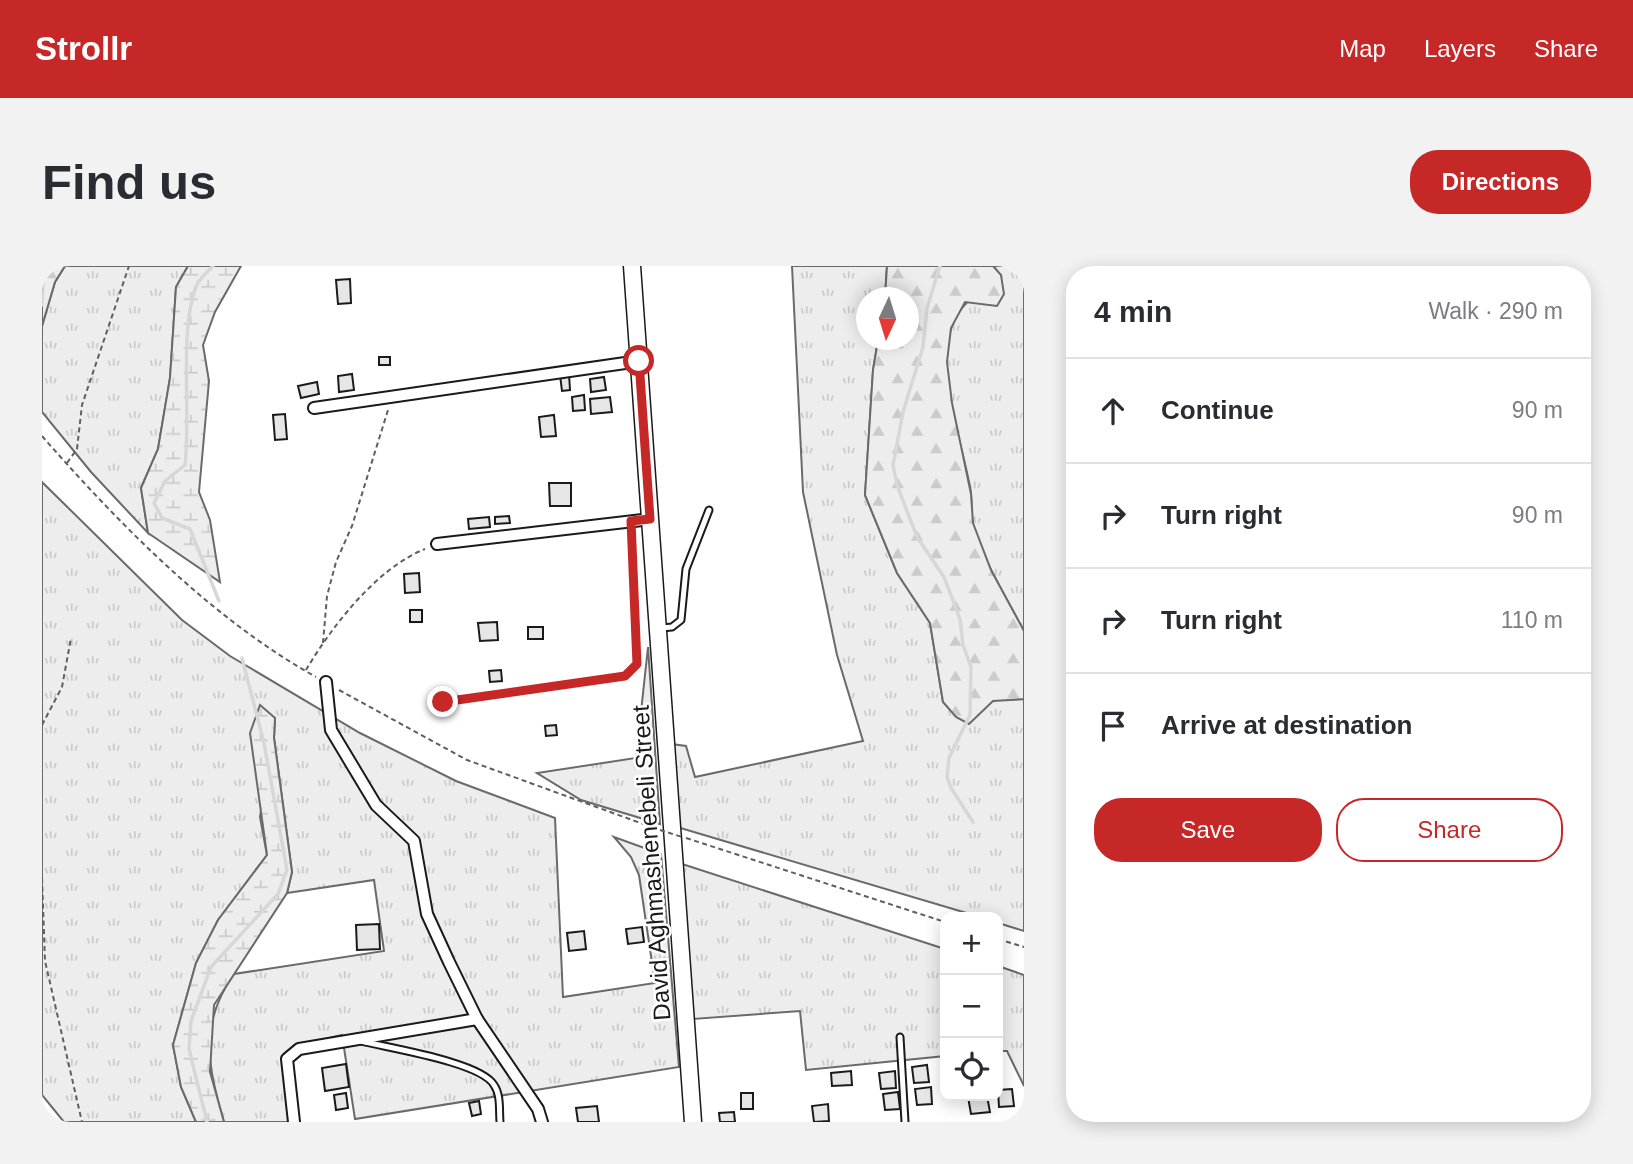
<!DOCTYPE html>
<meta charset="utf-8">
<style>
:root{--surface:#fff;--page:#f2f2f3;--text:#2b2b33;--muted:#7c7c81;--line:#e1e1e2;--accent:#c62828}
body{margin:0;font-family:Helvetica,sans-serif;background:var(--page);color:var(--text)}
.controls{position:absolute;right:21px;bottom:21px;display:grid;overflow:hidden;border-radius:14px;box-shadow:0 4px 18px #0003}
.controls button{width:63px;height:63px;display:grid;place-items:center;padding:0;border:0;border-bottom:2px solid var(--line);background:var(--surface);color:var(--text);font:35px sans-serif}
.compass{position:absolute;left:814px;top:21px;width:63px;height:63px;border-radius:50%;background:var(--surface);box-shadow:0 4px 18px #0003;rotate:184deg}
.stop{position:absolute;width:21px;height:21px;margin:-16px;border:5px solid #c62828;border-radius:50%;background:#fff}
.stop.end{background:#c62828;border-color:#fff;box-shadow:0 2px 7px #0008}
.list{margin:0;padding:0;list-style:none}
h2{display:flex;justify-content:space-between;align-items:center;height:91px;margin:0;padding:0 28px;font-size:30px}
h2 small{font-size:23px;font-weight:400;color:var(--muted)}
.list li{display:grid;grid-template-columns:46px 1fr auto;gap:21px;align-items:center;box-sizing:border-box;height:105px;padding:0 28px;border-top:2px solid var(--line)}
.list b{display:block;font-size:26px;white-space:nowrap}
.list em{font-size:23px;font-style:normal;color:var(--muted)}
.actions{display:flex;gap:14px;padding:21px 28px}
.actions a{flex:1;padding:16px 0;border:2px solid var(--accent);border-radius:28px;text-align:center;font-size:24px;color:var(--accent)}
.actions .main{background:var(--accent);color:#fff}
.icon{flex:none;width:38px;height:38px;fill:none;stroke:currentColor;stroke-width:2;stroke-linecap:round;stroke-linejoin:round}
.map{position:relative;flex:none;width:982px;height:856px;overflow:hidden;border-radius:28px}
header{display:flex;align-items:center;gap:42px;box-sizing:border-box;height:98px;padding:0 35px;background:var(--accent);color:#fff}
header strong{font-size:33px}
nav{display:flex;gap:38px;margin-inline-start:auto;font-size:24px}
.intro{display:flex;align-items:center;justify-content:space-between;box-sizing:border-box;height:168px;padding:0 42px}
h1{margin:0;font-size:49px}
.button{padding:18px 32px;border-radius:28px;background:var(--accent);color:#fff;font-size:24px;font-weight:700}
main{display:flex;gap:42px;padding:0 42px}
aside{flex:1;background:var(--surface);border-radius:28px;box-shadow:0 4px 18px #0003}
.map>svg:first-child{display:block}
.grass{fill:url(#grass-tufts);stroke:#6a6a6a;stroke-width:2}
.forest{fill:url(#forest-firs);stroke:#6a6a6a;stroke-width:2}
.wetland{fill:url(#wetland-marsh);stroke:#6a6a6a;stroke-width:2}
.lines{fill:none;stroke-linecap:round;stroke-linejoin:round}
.stream{stroke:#d7d7d7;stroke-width:3.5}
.building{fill:#e6e6e6;stroke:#1a1a1a;stroke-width:2}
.lane-casing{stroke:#1a1a1a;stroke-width:9}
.street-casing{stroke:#1a1a1a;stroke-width:14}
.secondary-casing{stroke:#1a1a1a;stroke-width:19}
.path{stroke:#5f5f5f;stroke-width:2;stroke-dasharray:5 3.5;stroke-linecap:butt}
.lane{stroke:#fff;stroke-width:5}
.street{stroke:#fff;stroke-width:10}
.secondary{stroke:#fff;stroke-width:16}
.path-bridge{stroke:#5f5f5f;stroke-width:2;stroke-dasharray:5 3.5;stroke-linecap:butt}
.route{stroke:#c62828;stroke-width:9}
.labels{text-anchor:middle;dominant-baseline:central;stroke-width:5;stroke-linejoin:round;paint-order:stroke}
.street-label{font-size:24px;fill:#1a1a1a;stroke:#fff}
</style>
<header>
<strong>Strollr</strong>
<nav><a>Map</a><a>Layers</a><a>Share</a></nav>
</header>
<div class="intro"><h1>Find us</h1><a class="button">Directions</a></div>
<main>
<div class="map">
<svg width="982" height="856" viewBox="0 0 982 856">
<defs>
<pattern id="grass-tufts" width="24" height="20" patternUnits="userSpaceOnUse" patternTransform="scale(1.75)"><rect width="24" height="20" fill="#ededed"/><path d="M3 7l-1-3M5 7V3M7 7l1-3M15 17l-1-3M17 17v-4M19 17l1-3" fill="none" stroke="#cbcbcb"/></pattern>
<pattern id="forest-firs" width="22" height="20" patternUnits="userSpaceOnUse" patternTransform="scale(1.75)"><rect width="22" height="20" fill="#ededed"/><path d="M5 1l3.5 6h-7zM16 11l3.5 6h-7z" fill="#cbcbcb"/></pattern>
<pattern id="wetland-marsh" width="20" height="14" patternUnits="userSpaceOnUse" patternTransform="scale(1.75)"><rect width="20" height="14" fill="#ededed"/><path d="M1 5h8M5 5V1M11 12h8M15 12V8" fill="none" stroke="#cbcbcb"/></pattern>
</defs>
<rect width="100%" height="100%" fill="#fff"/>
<!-- grass -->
<g class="grass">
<polygon points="146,0 134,21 128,112 116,183 99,222 106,267 49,206 0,146 0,60 13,16 23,0"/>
<polygon points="750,0 845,0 843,31 824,32 824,74 836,74 831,104 823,229 855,307 888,357 901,436 982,433 982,665 956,657 956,651 938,651 635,561 629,478 644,480 653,511 821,475 795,389 761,226"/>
<path d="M951,0h31v365c-18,-34 -40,-69 -51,-106 -2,-11 -1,-22 -2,-32 -8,-52 -36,-112 -20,-164 7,-25 30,-39 50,-53z"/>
<path d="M0,216l140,138 48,36 130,77 96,48 99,37 8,179 92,-14 -16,-108 -8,-18 -17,-20 47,17 18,213 -324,52 -13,-84 -48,11 -7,6 2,70h-65c-16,-56 -26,-97 10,-148l150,-23 -10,-71 -87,13 5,-21 -18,-134 1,-20 -15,99 7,38 -49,65 -22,43 -23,82 8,42 15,35h-132l-22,-27z"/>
<polygon points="606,381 618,558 539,534 495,507 594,492"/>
<polygon points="637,597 903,683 903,790 764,804 758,745 651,753"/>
<polygon points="956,700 982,709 982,820 965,785 956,785"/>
</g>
<!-- forest -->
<g class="forest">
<polygon points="0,0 23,0 13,16 0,60"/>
<polygon points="845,0 951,0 959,9 962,28 955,40 923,36 909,62 905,96 910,137 929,228 931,257 949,304 982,365 982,433 951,435 927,458 914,451 901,436 888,357 855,307 823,229 831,104 836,74 866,74 866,32 843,31"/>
</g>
<!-- wetland -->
<g class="wetland">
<polygon points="146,0 199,0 173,46 161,79 167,115 157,226 168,254 178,316 106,267 99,222 116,183 128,112 134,21"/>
<polygon points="218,439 233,452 232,472 250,606 245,627 172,739 168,806 182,856 154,856 139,821 131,779 154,697 176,654 225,589 208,467"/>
</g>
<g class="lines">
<!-- stream -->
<g class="stream">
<path d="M171,0c-5,6 -15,13 -17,21 -17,44 -5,127 -11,178l-20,16 -11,22 8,15 28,11 29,72"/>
<polyline points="898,0 885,42 881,81 861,146 851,199 855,219 875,271 902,311 918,353 921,379 929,401 928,449 907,492 905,511 909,522 931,556"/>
<polyline points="0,39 2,0"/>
<polyline points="165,856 147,783 149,755 169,701 236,628 245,604 222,477 200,392"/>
</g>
</g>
<!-- building -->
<g class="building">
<polygon points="308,13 309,37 296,38 294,14"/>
<rect x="337" y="91" width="11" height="8"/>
<polygon points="310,108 312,124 297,126 296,110"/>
<polygon points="527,108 528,124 520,125 518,109"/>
<polygon points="562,111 564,124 549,126 548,113"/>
<polygon points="275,116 277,128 259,132 256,120"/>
<polygon points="542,129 543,144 531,145 530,131"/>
<polygon points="568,131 570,146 549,148 548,133"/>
<polygon points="243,148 245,173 233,174 231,149"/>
<polygon points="512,149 514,170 499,171 497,151"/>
<polygon points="507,217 529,217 529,240 508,240"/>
<polygon points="467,250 468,257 453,258 453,251"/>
<polygon points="447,251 448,261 427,263 426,253"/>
<polygon points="377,307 378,326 363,327 362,308"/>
<rect x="368" y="344" width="12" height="12"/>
<polygon points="455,356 456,374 438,375 436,357"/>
<rect x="486" y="361" width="15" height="12"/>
<polygon points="459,404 460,415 448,416 447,405"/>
<polygon points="514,459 515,469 504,470 503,460"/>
<polygon points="337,658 338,683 315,684 314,659"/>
<polygon points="600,661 602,676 586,678 584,663"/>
<polygon points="542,665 544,683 527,685 525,667"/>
<polygon points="304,798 307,821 283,825 280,802"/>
<polygon points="885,799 887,816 872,817 870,801"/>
<polygon points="809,805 810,819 790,820 789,807"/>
<polygon points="853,805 854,822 839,823 837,807"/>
<polygon points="889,821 890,838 875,839 873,823"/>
<polygon points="970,823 972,840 957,841 956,824"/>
<polygon points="856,826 858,843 843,844 841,828"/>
<polygon points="304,827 306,842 294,844 292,829"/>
<rect x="699" y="827" width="12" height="16"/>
<polygon points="945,830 948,846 929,848 926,831"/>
<polygon points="437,835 439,848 430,850 427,837"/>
<polygon points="786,838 787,855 772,856 770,840"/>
<polygon points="555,840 557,856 536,856 534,842"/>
<polygon points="692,846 693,856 678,856 677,847"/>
</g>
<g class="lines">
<defs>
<g id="lane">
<polyline points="619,362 630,361 639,354 644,303 667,244"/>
<polyline points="858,771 863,856"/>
<path d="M319,775c27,7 120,21 133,44 7,10 5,25 6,37"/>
</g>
<g id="street">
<polyline points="272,142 597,95"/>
<polyline points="395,278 609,253"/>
<polyline points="284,416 289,464 334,539 372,575 385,648 407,696 435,753 496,843 500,856"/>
<polyline points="252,856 245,793 257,783 435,753"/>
</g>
<polyline id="secondary" points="590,0 651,856"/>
</defs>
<!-- lane casing -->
<use href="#lane" class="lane-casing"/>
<!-- street casing -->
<use href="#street" class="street-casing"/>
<!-- secondary casing -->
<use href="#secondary" class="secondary-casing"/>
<!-- path -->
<g class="path">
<path d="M0,170c78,89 170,183 274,241"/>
<polyline points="25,197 35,183 40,139 87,0"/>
<polyline points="281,377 285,330 294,296 310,260 346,144"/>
<path d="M264,404c26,-44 71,-102 119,-121"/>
<polyline points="297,424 425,494 615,563"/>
<polyline points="401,436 583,410 591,405 597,390 590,267"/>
<polyline points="0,459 20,421 29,372"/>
<polyline points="644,572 903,656"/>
<polyline points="0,612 3,695 40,856"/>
<polyline points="956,673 982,681"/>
</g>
<!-- lane -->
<use href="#lane" class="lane"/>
<!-- street -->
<use href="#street" class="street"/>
<!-- secondary -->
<use href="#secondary" class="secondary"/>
<!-- path-bridge -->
<polyline class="path-bridge" points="618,564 640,571"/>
</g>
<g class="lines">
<!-- route -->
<polyline class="route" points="401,436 583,410 595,398 589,255 608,253 597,95"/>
</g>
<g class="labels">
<!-- street labels -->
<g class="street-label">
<text transform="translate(609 597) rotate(-94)">David Aghmashenebeli Street</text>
</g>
</g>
</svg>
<div class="controls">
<button>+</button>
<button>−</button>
<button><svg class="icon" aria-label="locate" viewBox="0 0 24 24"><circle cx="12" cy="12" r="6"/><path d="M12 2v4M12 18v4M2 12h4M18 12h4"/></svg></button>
</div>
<svg class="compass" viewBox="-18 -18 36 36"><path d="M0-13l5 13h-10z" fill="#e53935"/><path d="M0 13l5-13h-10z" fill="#7c7c81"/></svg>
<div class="stop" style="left:597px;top:95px"></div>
<div class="stop end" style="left:401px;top:436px"></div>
</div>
<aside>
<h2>4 min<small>Walk · 290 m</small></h2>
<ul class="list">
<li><svg class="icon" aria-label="ahead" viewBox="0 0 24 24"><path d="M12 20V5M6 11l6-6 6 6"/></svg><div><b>Continue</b></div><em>90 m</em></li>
<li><svg class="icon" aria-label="right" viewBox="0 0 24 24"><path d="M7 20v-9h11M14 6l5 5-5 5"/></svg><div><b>Turn right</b></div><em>90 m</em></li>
<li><svg class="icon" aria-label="right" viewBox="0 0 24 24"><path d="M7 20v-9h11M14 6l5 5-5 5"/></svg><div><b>Turn right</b></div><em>110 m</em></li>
<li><svg class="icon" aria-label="arrive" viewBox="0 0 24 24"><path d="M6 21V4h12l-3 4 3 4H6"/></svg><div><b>Arrive at destination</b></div></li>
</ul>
<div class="actions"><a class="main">Save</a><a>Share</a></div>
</aside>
</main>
